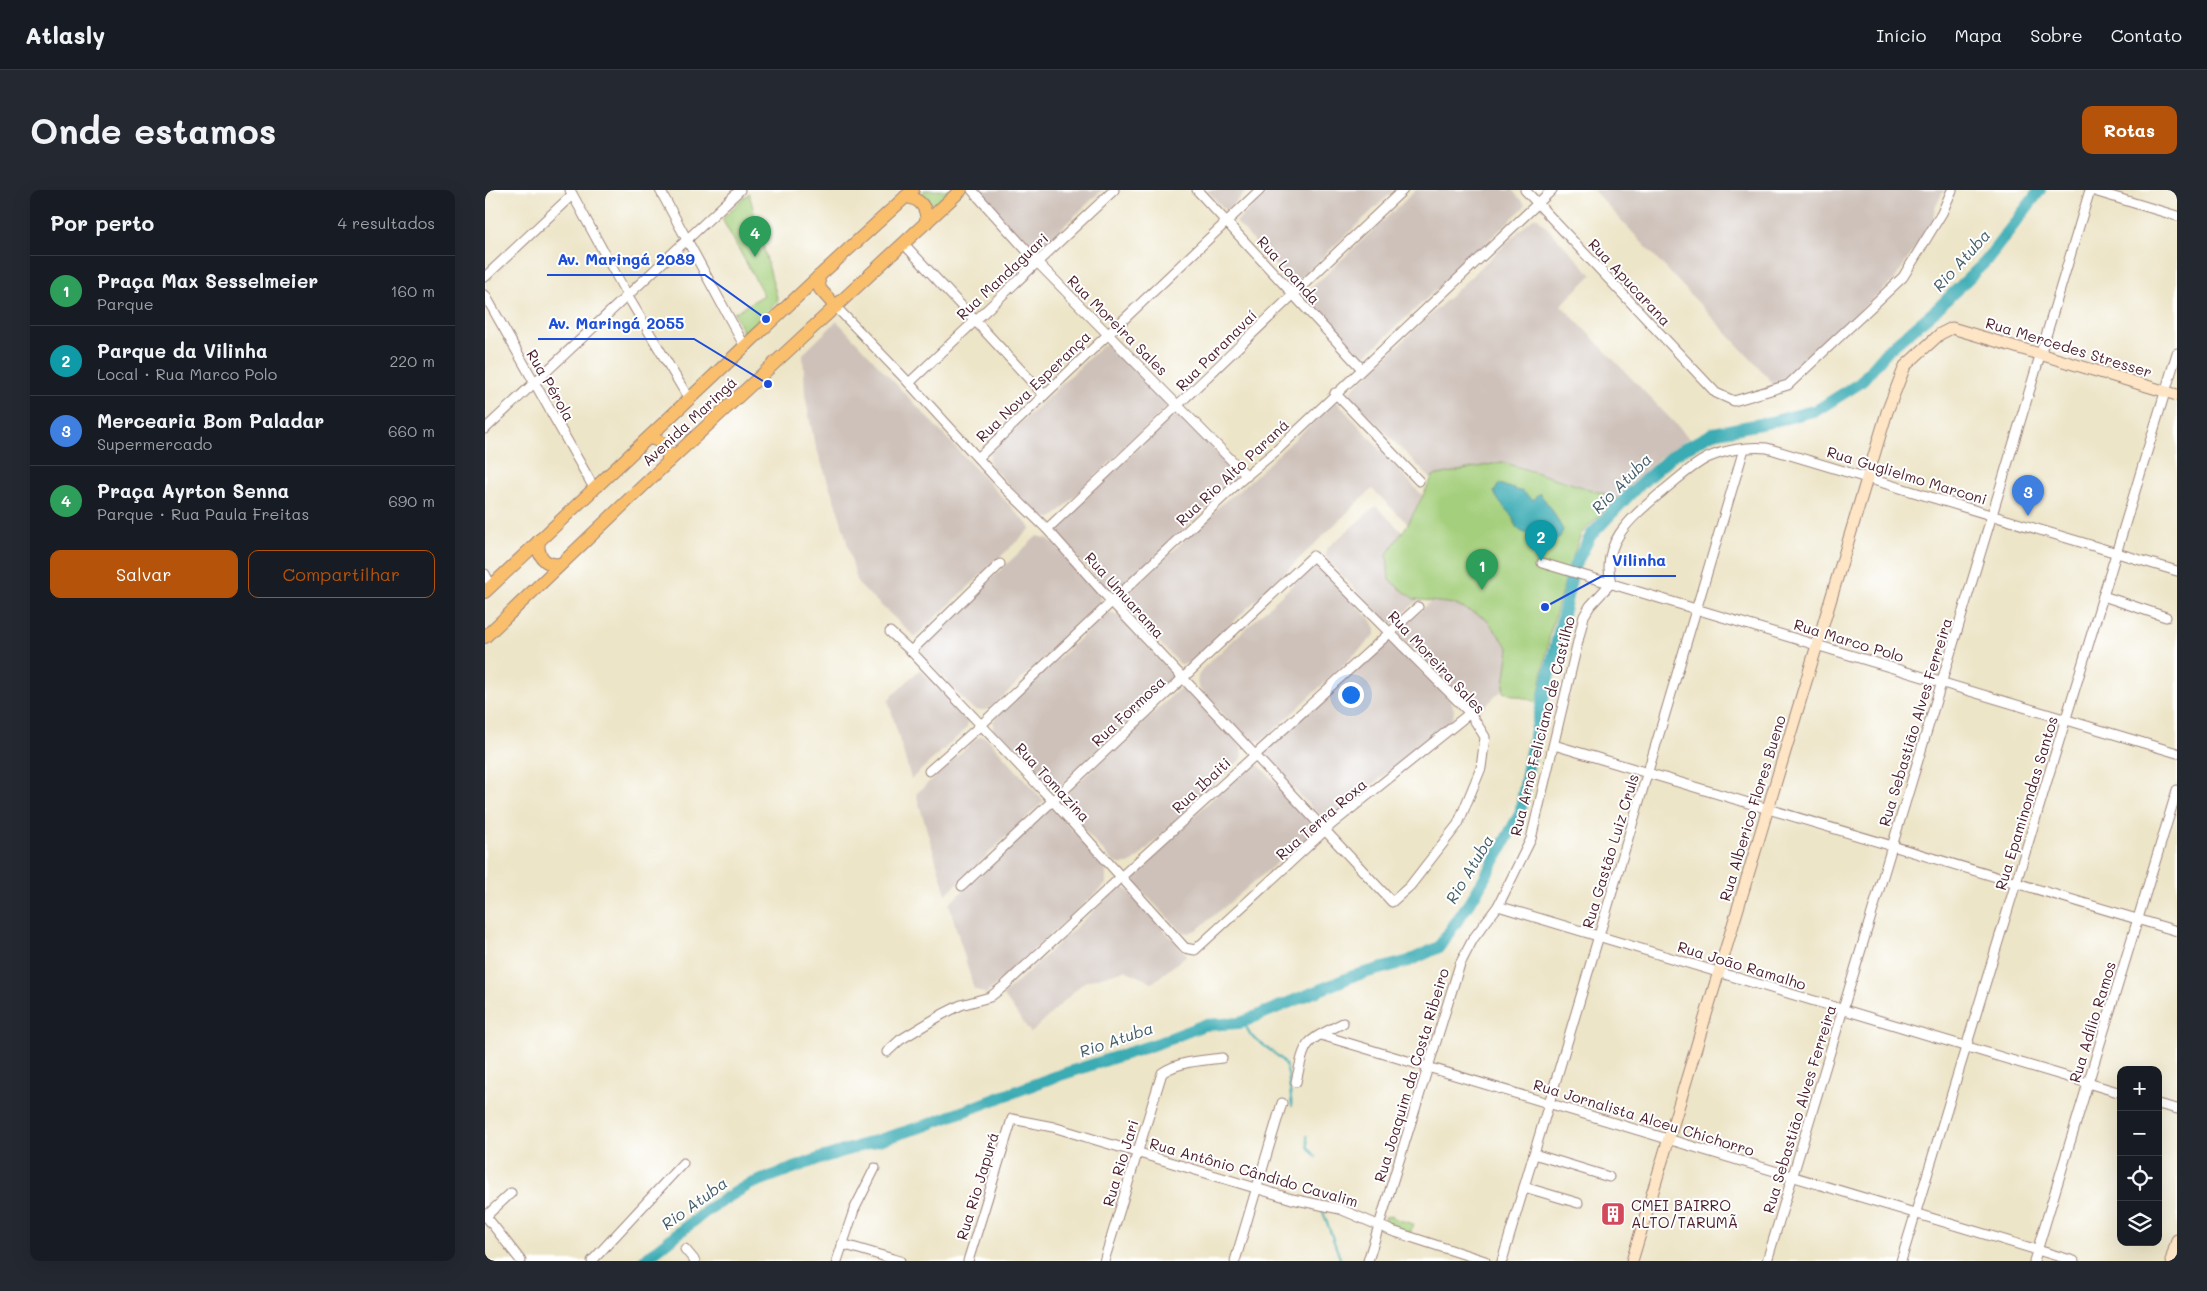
<!DOCTYPE html>
<html lang="pt">
<meta charset="utf-8">
<style>
:root{--surface:#171b24;--page:#242831;--text:#f1f3f6;--muted:#9ea1a6;--line:#363941;--accent:#b45309}
body{margin:0;font-family:Mali,sans-serif;background:var(--page);color:var(--text)}
.controls{position:absolute;right:15px;bottom:15px;display:grid;overflow:hidden;border-radius:10px;box-shadow:0 5px 20px #0002}
.controls button{width:45px;height:45px;display:grid;place-items:center;padding:0;border:0;border-bottom:1px solid var(--line);background:var(--surface);color:var(--text);font:25px sans-serif}
.you{position:absolute;left:865px;top:504px;width:18px;height:18px;margin:-12px;border:4px solid #fff;border-radius:50%;background:#1a73e8;box-shadow:0 0 0 8px #1a73e833}
.badge{display:grid;place-items:center;width:32px;height:32px;border-radius:50%;background:var(--accent);color:#fff;font-size:16px;font-weight:700}
.pin{position:absolute;translate:-50% -41px;filter:drop-shadow(0 1px 2px #0008)}
.pin::after{content:'';position:absolute;top:26px;width:18px;height:15px;background:inherit;clip-path:polygon(0 0,100% 0,50% 100%)}
.list{margin:0;padding:0;list-style:none}
h2{display:flex;justify-content:space-between;align-items:center;height:65px;margin:0;padding:0 20px;font-size:21px}
h2 small{font-size:16px;font-weight:400;color:var(--muted)}
.list li{display:grid;grid-template-columns:32px 1fr auto;gap:15px;align-items:center;box-sizing:border-box;height:70px;padding:0 20px;border-top:1px solid var(--line)}
.list b{display:block;font-size:19px;white-space:nowrap}
.list p{margin:0;font-size:16px;white-space:nowrap;color:var(--muted)}
.list em{font-size:16px;font-style:normal;color:var(--muted)}
.actions{display:flex;gap:10px;padding:15px 20px}
.actions a{flex:1;padding:11px 0;border:1px solid var(--accent);border-radius:10px;text-align:center;font-size:18px;color:var(--accent)}
.actions .main{background:var(--accent);color:#fff}
.icon{flex:none;width:28px;height:28px;fill:none;stroke:currentColor;stroke-width:2;stroke-linecap:round;stroke-linejoin:round}
.map{position:relative;flex:none;width:1692px;height:1071px;overflow:hidden;border-radius:10px}
header{display:flex;align-items:center;gap:30px;box-sizing:border-box;height:70px;padding:0 25px;background:var(--surface);border-bottom:1px solid var(--line)}
header strong{font-size:24px}
nav{display:flex;gap:28px;margin-inline-start:auto;font-size:18px}
.intro{display:flex;align-items:center;justify-content:space-between;box-sizing:border-box;height:120px;padding:0 30px}
h1{margin:0;font-size:35px}
.button{padding:12px 22px;border-radius:10px;background:var(--accent);color:#fff;font-size:18px;font-weight:700}
main{display:flex;gap:30px;padding:0 30px}
aside{flex:1;background:var(--surface);border-radius:10px;box-shadow:0 5px 20px #0002}
.map>svg:first-child{display:block}
.industrial{fill:#cec1b9}
.green{fill:#a4cf7b;stroke:#777753}
.water{fill:#3aabb4;stroke:#426570}
.lines{fill:none;stroke-linecap:round;stroke-linejoin:round}
.stream{stroke:#3aabb4;stroke-width:2}
.river{stroke:#3aabb4;stroke-width:12}
.street-casing{stroke:#9c827a;stroke-width:11}
.secondary-casing{stroke:#9c827a;stroke-width:13}
.primary-casing{stroke:#9c827a;stroke-width:14}
.street{stroke:#fff;stroke-width:9}
.secondary{stroke:#fde5c5;stroke-width:11}
.primary{stroke:#f9bf6d;stroke-width:12}
.labels{text-anchor:middle;dominant-baseline:central;stroke-width:4;stroke-linejoin:round;paint-order:stroke}
.street-label{font-size:15px;fill:#4a1f2b;stroke:#fff}
.poi-label{font-size:15px;fill:#4a1f2b;stroke:#fff;text-anchor:start}
.water-label{font-size:16px;font-style:italic;fill:#435e69;stroke:#fff}
.leader{fill:none;stroke:#1d4ed8;stroke-width:2}
.callout-dot{fill:#1d4ed8;stroke:#fff;stroke-width:2}
.callout-label{font-size:16px;text-anchor:middle;font-weight:bold;fill:#1d4ed8;stroke:#fff;stroke-width:4;stroke-linejoin:round;paint-order:stroke}
</style>
<header>
<strong>Atlasly</strong>
<nav><a>Início</a><a>Mapa</a><a>Sobre</a><a>Contato</a></nav>
</header>
<div class="intro"><h1>Onde estamos</h1><a class="button">Rotas</a></div>
<main>
<aside>
<h2>Por perto<small>4 resultados</small></h2>
<ul class="list">
<li><span class="badge" style="background:#2e9e5b">1</span><div><b>Praça Max Sesselmeier</b><p>Parque</p></div><em>160 m</em></li>
<li><span class="badge" style="background:#0f9aa8">2</span><div><b>Parque da Vilinha</b><p>Local · Rua Marco Polo</p></div><em>220 m</em></li>
<li><span class="badge" style="background:#3f7fe0">3</span><div><b>Mercearia Bom Paladar</b><p>Supermercado</p></div><em>660 m</em></li>
<li><span class="badge" style="background:#2e9e5b">4</span><div><b>Praça Ayrton Senna</b><p>Parque · Rua Paula Freitas</p></div><em>690 m</em></li>
</ul>
<div class="actions"><a class="main">Salvar</a><a>Compartilhar</a></div>
</aside>
<div class="map">
<svg width="1692" height="1071" viewBox="0 0 1692 1071">
<rect width="100%" height="100%" fill="#fff"/>
<filter id="ink" filterUnits="userSpaceOnUse"><feTurbulence type="fractalNoise" baseFrequency=".02" numOctaves="2"/><feDisplacementMap in="SourceGraphic" scale="10" xChannelSelector="R" yChannelSelector="G"/><feConvolveMatrix kernelMatrix="1 2 1 2 8 2 1 2 1" color-interpolation-filters="sRGB"/></filter>
<filter id="wash" filterUnits="userSpaceOnUse"><feTurbulence type="fractalNoise" baseFrequency=".0096" numOctaves="4" result="noise"/><feDisplacementMap in="SourceGraphic" scale="20" xChannelSelector="R" yChannelSelector="G"/><feGaussianBlur stdDeviation="1.12" result="paint"/><feColorMatrix in="noise" values="0 0 0 0 0 0 0 0 0 0 0 0 0 0 0 0 0 1.4 0 .05"/><feComposite in="paint" operator="in"/></filter>
<g filter="url(#wash)">
<rect width="100%" height="100%" fill="#ede5c8"/>
<!-- industrial -->
<g class="industrial">
<polygon points="491,0 617,0 550,63"/>
<polygon points="722,0 763,0 741,21"/>
<polygon points="786,0 909,0 810,93 807,93 751,32"/>
<polygon points="931,0 1027,0 1040,14 1039,17 878,168 819,105"/>
<polygon points="1108,0 1459,0 1450,18 1448,30 1409,90 1296,191 1289,194"/>
<polygon points="1052,27 1107,85 1076,115 1204,248 1173,269 1133,308 1017,272 946,289 865,207 864,202 1048,28"/>
<polygon points="352,131 546,338 430,447 373,394 356,330 329,251 320,205 318,164"/>
<polygon points="623,153 632,158 677,206 681,213 681,218 571,325 566,328 555,327 550,324 507,277 504,271 505,265 508,259 617,156"/>
<polygon points="851,211 937,305 923,334 887,299 704,474 695,474 641,417 639,412 642,405 741,310 756,299"/>
<polygon points="692,225 699,228 746,278 750,285 749,292 634,400 624,399 618,396 574,346 573,337 577,331 683,230"/>
<polygon points="891,316 917,342 902,364 934,409 907,434 900,430 843,371 840,364 842,358"/>
<polygon points="552,346 564,349 612,399 616,406 616,413 507,517 501,520 491,520 485,517 440,467 437,462 438,455 443,447"/>
<polygon points="827,377 833,377 887,431 890,438 890,445 781,548 776,551 766,551 760,548 716,501 712,493 713,486 718,478"/>
<polygon points="946,411 969,414 1000,428 1024,458 1019,498 991,525 914,444 916,439"/>
<polygon points="622,423 628,423 634,426 682,477 686,484 686,491 577,594 571,597 561,597 508,542 508,532 511,526"/>
<polygon points="902,450 908,454 966,511 969,520 968,527 962,535 851,624 841,628 830,621 784,573 779,567 779,561"/>
<polygon points="435,479 480,526 483,534 481,539 426,589 403,510"/>
<polygon points="694,499 700,499 706,503 756,555 758,567 649,671 643,674 633,674 627,671 584,623 579,615 580,609 585,600"/>
<polygon points="497,546 503,549 559,611 461,704 431,604 492,548"/>
<polygon points="767,574 774,575 828,633 830,641 713,739 703,743 696,741 650,694 650,682 760,578"/>
<polygon points="566,617 621,676 621,694 501,804 489,799 464,714"/>
<polygon points="634,697 638,697 644,701 702,765 667,793 640,780 599,792 546,843 518,805"/>
</g>
<!-- green -->
<g class="green">
<polygon points="439,0 469,0 451,18 437,2"/>
<polygon points="264,3 293,111 276,128 265,144 258,142 249,123 279,105 237,29"/>
<polygon points="1017,272 1133,308 1096,344 1082,383 1065,444 1052,512 1018,502 1024,458 1000,428 969,414 929,409 904,390 902,364 923,334 948,286"/>
<polygon points="908,1026 908,1028 928,1034 925,1044 902,1034 900,1027"/>
</g>
<!-- water -->
<path class="water" d="M1014,294l24,8 10,8 6,-7 12,15 12,22 -3,7 -7,4 -31,-9 -6,-5c-2,-14 -17,-21 -22,-35z"/>
<g class="lines">
<!-- stream -->
<g class="stream">
<polyline points="759,832 765,845 794,867 800,874 803,884 807,916"/>
<polyline points="822,946 823,957 831,967"/>
<polyline points="837,1019 856,1071"/>
</g>
<!-- river -->
<polyline class="river" points="158,1071 225,1018 263,995 333,969 442,935 569,887 671,854 719,835 755,833 868,786 924,771 954,757 991,703 1035,624 1045,566 1089,377 1106,345 1150,299 1188,265 1228,243 1286,232 1332,220 1375,193 1402,161 1452,119 1500,72 1555,0"/>
</g>
</g>
<g filter="url(#ink)">
<g class="lines">
<defs>
<g id="street">
<polyline points="85,0 142,105 204,209"/>
<polyline points="175,0 260,157"/>
<polyline points="487,0 552,72 762,286"/>
<polyline points="712,0 877,179"/>
<polyline points="1040,0 1231,203 1249,211 1303,195 1418,87 1457,23 1467,0"/>
<polyline points="1606,0 1692,26"/>
<polyline points="419,54 559,205"/>
<polyline points="0,87 87,5"/>
<polyline points="0,105 109,298"/>
<path d="M351,117l73,76 97,106 41,40 65,73 280,300 18,-16 48,-62 23,-56 4,-31 -15,-24 -157,-157c-117,110 -234,219 -351,330"/>
<polyline points="424,193 629,0"/>
<polyline points="850,203 934,291"/>
<polyline points="0,239 255,0"/>
<polyline points="493,268 775,0"/>
<path d="M562,339c120,-112 237,-227 356,-339"/>
<polyline points="1057,373 1692,563"/>
<polyline points="0,384 6,396"/>
<polyline points="1618,406 1681,427"/>
<polyline points="405,442 426,461 567,610 700,758 710,760 847,634 985,523"/>
<polyline points="426,461 515,374"/>
<polyline points="1069,555 1692,741"/>
<polyline points="444,581 496,535 755,291 792,260 1067,0"/>
<polyline points="1013,716 1636,903"/>
<polyline points="836,845 1589,1071"/>
<polyline points="402,862 415,850 458,824 476,815 505,807 519,796 637,686 933,417"/>
<path d="M811,892c10,-44 8,-39 47,-59"/>
<polyline points="1673,914 1692,919"/>
<polyline points="1049,964 1124,987"/>
<polyline points="1039,997 1093,1013"/>
<polyline points="0,1025 36,1071"/>
<polyline points="0,1027 26,1003"/>
<polyline points="357,1054 415,1071"/>
<polyline points="200,1059 210,1071"/>
<polyline points="107,1071 198,973"/>
<polyline points="352,1071 369,1020 390,978"/>
<polyline points="483,1071 527,929 568,937 807,1009 855,1019 907,1041 1000,1071"/>
<path d="M619,1071l58,-188c17,-12 39,-12 60,-15"/>
<polyline points="750,1071 797,913"/>
<path d="M883,1071l92,-297 13,-25 25,-33 33,-67 53,-223 6,-10 21,-23c-11,-43 24,-68 53,-93 14,-11 27,-24 43,-32 17,-8 42,-12 60,-10l410,123"/>
<polyline points="1017,1071 1259,259"/>
<polyline points="1282,1071 1605,0"/>
<polyline points="1416,1071 1692,163"/>
<polyline points="1549,1071 1692,600"/>
</g>
<g id="secondary">
<polyline points="1147,1071 1402,222 1420,176 1455,144 1467,138 1692,205"/>
<polyline points="1686,1071 1692,1050"/>
</g>
<g id="primary">
<path d="M420,7c15,1 23,11 21,26"/>
<polyline points="333,87 335,99 351,117"/>
<path d="M164,248c13,2 20,10 19,24"/>
<path d="M54,350c-3,15 6,26 21,24"/>
<polyline points="0,402 331,89 428,0"/>
<polyline points="0,447 183,272 476,0"/>
</g>
</defs>
<!-- street casing -->
<use href="#street" class="street-casing"/>
<!-- secondary casing -->
<use href="#secondary" class="secondary-casing"/>
<!-- primary casing -->
<use href="#primary" class="primary-casing"/>
<!-- street -->
<use href="#street" class="street"/>
<!-- secondary -->
<use href="#secondary" class="secondary"/>
<!-- primary -->
<use href="#primary" class="primary"/>
</g>
</g>
<!-- icons -->
<defs>
<symbol id="building-square" viewBox="-11 -11 22 22"><rect x="-9" y="-9" width="18" height="18" rx="4" fill="#d1495b" stroke="#fff"/><path d="M-4-6H4V6H1V3H-1V6H-4ZM-2.5-4.3h1.7v1.8h-1.7ZM.8-4.3h1.7v1.8H.8ZM-2.5-1h1.7V.8h-1.7ZM.8-1h1.7V.8H.8Z" fill="#fff"/></symbol>
</defs>
<g fill-rule="evenodd">
<use href="#building-square" x="1114" y="1010" width="28" height="28"/>
</g>
<g class="labels">
<!-- street labels -->
<g class="street-label">
<text transform="translate(804 80) rotate(48)">Rua Loanda</text>
<text transform="translate(517 86) rotate(-43)">Rua Mandaguari</text>
<text transform="translate(1145 92) rotate(47)">Rua Apucarana</text>
<text transform="translate(633 135) rotate(45)">Rua Moreira Sales</text>
<text transform="translate(1584 157) rotate(17)">Rua Mercedes Stresser</text>
<text transform="translate(731 160) rotate(-45)">Rua Paranavaí</text>
<text transform="translate(66 195) rotate(60)">Rua Pérola</text>
<text transform="translate(548 196) rotate(-44)">Rua Nova Esperança</text>
<text transform="translate(204 231) rotate(-43)">Avenida Maringá</text>
<text transform="translate(747 282) rotate(-43)">Rua Rio Alto Paraná</text>
<text transform="translate(1422 285) rotate(17)">Rua Guglielmo Marconi</text>
<text transform="translate(640 405) rotate(48)">Rua Umuarama</text>
<text transform="translate(1364 450) rotate(17)">Rua Marco Polo</text>
<text transform="translate(952 472) rotate(47)">Rua Moreira Sales</text>
<text transform="translate(643 521) rotate(-43)">Rua Formosa</text>
<text transform="translate(1430 532) rotate(-73)">Rua Sebastião Alves Ferreira</text>
<text transform="translate(1057 536) rotate(-76)">Rua Arno Feliciano de Castilho</text>
<text transform="translate(568 592) rotate(47)">Rua Tomazina</text>
<text transform="translate(716 595) rotate(-43)">Rua Ibaiti</text>
<text transform="translate(1541 613) rotate(-73)">Rua Epaminondas Santos</text>
<text transform="translate(1267 618) rotate(-73)">Rua Alberico Flores Bueno</text>
<text transform="translate(836 629) rotate(-41)">Rua Terra Roxa</text>
<text transform="translate(1125 661) rotate(-73)">Rua Gastão Luiz Cruls</text>
<text transform="translate(1257 775) rotate(17)">Rua João Ramalho</text>
<text transform="translate(1607 832) rotate(-73)">Rua Adílio Ramos</text>
<text transform="translate(926 885) rotate(-73)">Rua Joaquim da Costa Ribeiro</text>
<text transform="translate(1314 919) rotate(-73)">Rua Sebastião Alves Ferreira</text>
<text transform="translate(1159 927) rotate(17)">Rua Jornalista Alceu Chichorro</text>
<text transform="translate(635 973) rotate(-73)">Rua Rio Jari</text>
<text transform="translate(769 982) rotate(16)">Rua Antônio Cândido Cavalim</text>
<text transform="translate(492 996) rotate(-73)">Rua Rio Japurá</text>
</g>
<!-- poi labels -->
<g class="poi-label">
<text x="1146" y="1015">CMEI BAIRRO<tspan x="1146" dy="17">ALTO/TARUMÃ</tspan></text>
</g>
<!-- water labels -->
<g class="water-label">
<text transform="translate(1476 70) rotate(-48)">Rio Atuba</text>
<text transform="translate(1136 293) rotate(-45)">Rio Atuba</text>
<text transform="translate(984 679) rotate(-59)">Rio Atuba</text>
<text transform="translate(631 849) rotate(-19)">Rio Atuba</text>
<text transform="translate(209 1013) rotate(-36)">Rio Atuba</text>
</g>
</g>
<!-- callouts -->
<path class="leader" d="M281 129L220 85H62M283 194L209 149H53M1060 417L1117 386H1191"/>
<g class="callout-dot">
<circle cx="281" cy="129" r="5"/>
<circle cx="283" cy="194" r="5"/>
<circle cx="1060" cy="417" r="5"/>
</g>
<g class="callout-label">
<text x="141" y="75">Av. Maringá 2089</text>
<text x="131" y="139">Av. Maringá 2055</text>
<text x="1154" y="376">Vilinha</text>
</g>
</svg>
<div class="controls">
<button>+</button>
<button>−</button>
<button><svg class="icon" aria-label="locate" viewBox="0 0 24 24"><circle cx="12" cy="12" r="6"/><path d="M12 2v4M12 18v4M2 12h4M18 12h4"/></svg></button>
<button><svg class="icon" aria-label="layers" viewBox="0 0 24 24"><path d="M12 4l9 5-9 5-9-5zM3 14l9 5 9-5"/></svg></button>
</div>
<div class="you"></div>
<div class="pin badge" style="left:997px;top:400px;background:#2e9e5b">1</div>
<div class="pin badge" style="left:1056px;top:371px;background:#0f9aa8">2</div>
<div class="pin badge" style="left:1543px;top:326px;background:#3f7fe0">3</div>
<div class="pin badge" style="left:270px;top:67px;background:#2e9e5b">4</div>
</div>
</main>
